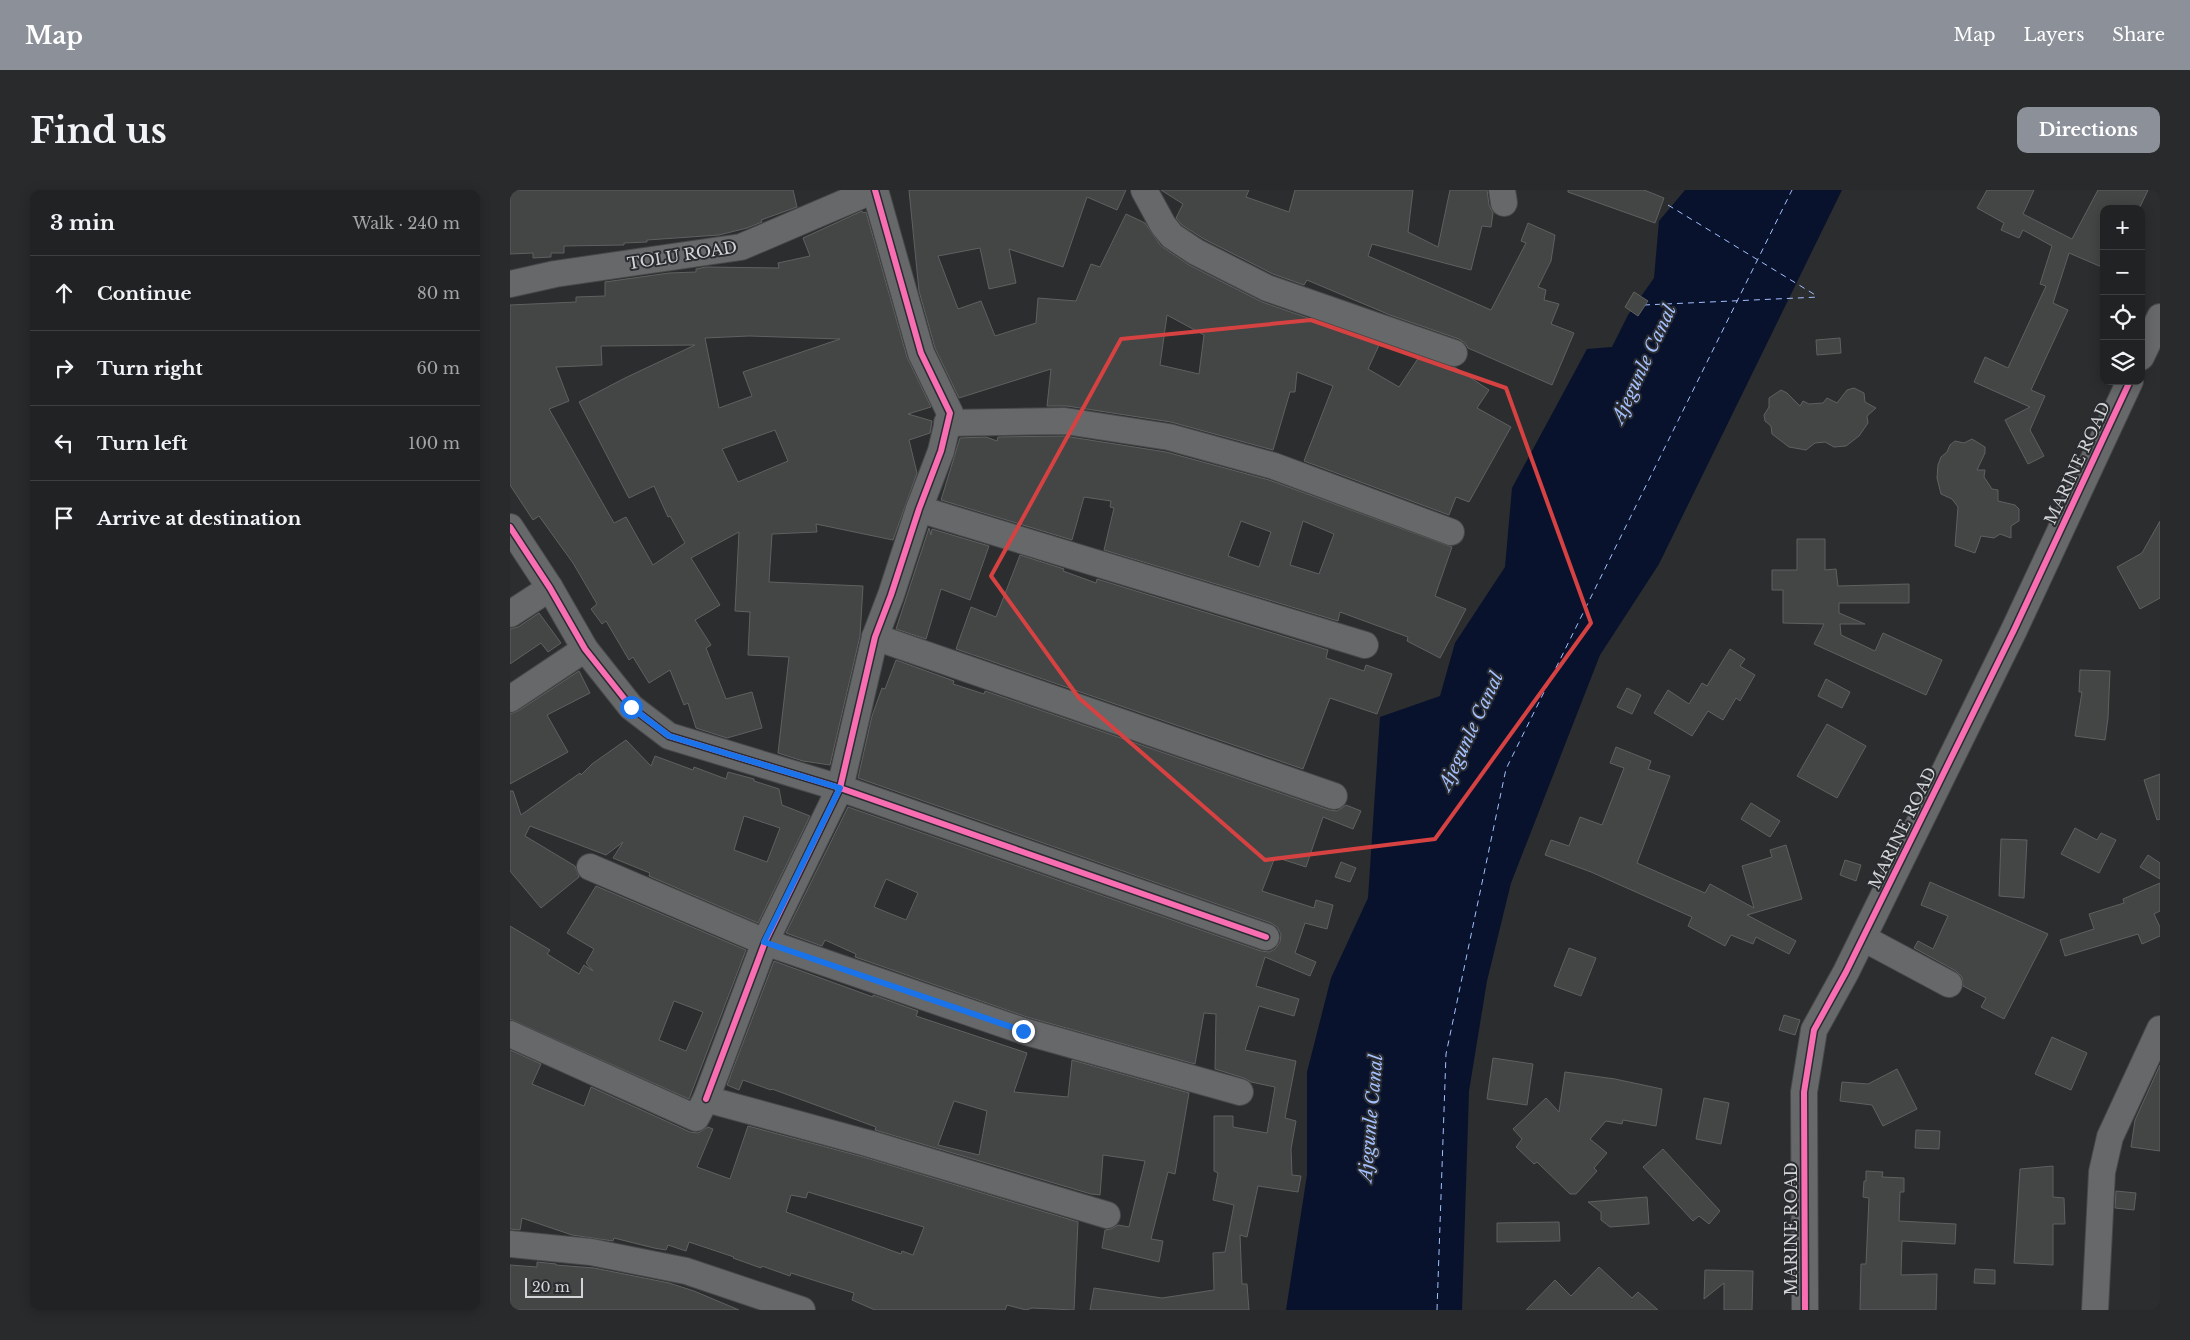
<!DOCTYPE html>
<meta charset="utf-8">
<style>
:root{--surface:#202223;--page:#282a2b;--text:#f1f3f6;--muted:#a2a4a6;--line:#3d3f41;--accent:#8c9099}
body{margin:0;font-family:"Libre Baskerville",serif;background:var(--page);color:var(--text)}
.controls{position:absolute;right:15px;top:15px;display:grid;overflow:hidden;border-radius:10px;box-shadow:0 2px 12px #0003}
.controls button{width:45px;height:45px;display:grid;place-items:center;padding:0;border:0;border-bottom:1px solid var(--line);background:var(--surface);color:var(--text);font:25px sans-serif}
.scale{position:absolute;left:15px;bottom:12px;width:58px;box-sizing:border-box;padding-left:5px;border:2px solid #d3d4d7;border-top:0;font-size:14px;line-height:18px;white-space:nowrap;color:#d3d4d7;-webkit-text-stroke:4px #2a2c30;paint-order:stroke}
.stop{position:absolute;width:15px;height:15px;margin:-11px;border:4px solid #1a73e8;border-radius:50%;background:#fff}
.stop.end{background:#1a73e8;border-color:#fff;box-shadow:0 1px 5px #0008}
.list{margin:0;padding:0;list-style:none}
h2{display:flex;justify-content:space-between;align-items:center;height:65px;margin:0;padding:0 20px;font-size:21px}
h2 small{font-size:16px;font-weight:400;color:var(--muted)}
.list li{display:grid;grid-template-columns:32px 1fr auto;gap:15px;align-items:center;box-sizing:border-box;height:75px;padding:0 20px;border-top:1px solid var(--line)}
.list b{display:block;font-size:19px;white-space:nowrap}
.list em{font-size:16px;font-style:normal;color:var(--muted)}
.icon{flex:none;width:28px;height:28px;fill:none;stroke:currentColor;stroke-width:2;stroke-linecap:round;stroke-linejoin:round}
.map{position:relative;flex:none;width:1650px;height:1120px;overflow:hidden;border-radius:10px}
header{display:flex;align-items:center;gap:30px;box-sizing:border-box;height:70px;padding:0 25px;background:var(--accent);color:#fff}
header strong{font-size:24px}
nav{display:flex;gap:28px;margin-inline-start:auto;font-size:18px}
.intro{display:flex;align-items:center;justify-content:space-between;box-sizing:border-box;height:120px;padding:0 30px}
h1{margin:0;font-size:35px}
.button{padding:12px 22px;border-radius:10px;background:var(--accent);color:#fff;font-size:18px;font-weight:700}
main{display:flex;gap:30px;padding:0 30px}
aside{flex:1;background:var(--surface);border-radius:10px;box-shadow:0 2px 12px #0003}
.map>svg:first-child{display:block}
.water{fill:#08122d}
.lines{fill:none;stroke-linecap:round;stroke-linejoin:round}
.ferry{stroke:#a3bffd;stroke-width:1;stroke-dasharray:6 5;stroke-linecap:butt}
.building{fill:#444545;stroke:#5f6160;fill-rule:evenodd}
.minor-casing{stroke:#474849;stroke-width:28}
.minor{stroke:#66686a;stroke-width:26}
.cycleway-casing{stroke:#2a2c30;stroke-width:9}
.cycleway{stroke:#f96db3;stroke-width:6}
.route{stroke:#1a73e8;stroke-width:6}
.marked{fill:none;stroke:#d64242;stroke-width:4;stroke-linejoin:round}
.labels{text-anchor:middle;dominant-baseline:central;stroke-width:4;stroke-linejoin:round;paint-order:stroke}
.street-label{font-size:16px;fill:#d3d4d7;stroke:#2a2c30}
.water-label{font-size:18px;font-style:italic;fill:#a3bffd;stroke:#2a2c30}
</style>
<header>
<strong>Map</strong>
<nav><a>Map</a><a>Layers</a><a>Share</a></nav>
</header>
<div class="intro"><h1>Find us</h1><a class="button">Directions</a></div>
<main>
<aside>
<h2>3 min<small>Walk · 240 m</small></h2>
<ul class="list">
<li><svg class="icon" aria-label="ahead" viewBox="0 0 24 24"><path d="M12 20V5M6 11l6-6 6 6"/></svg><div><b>Continue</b></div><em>80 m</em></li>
<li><svg class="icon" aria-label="right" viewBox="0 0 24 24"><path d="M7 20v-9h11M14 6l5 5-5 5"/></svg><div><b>Turn right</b></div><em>60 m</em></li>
<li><svg class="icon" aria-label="left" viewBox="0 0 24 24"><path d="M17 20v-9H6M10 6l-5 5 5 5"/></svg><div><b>Turn left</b></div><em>100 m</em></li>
<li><svg class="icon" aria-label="arrive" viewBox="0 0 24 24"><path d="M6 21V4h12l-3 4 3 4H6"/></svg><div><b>Arrive at destination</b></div></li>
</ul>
</aside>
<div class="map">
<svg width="1650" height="1120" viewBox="0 0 1650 1120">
<rect width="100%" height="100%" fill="#2b2d2f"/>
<!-- water -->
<polygon class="water" points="1175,0 1332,0 1149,374 1090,465 1001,693 977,791 959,901 952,1120 776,1120 797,985 797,882 821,788 858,708 870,527 930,506 945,453 995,377 1002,298 1077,159 1102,157 1118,125 1144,88 1149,31"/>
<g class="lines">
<!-- ferry -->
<g class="ferry">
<polyline points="1158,15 1307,106"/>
<polyline points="1134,115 1309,107"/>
<polyline points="927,1120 936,864 996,579 1282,0"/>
</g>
</g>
<!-- building -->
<g class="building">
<polygon points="0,0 283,0 287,17 251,30 252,32 237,38 209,45 137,50 137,52 114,53 114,55 54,56 54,63 41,63 41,67 23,68 23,63 0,64"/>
<path d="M399,0h217l-9,20 -30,-13 -24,70 -54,-18 7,34 -27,6 -9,-41 -42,8 20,53 23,-8 14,35 41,-13 2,-25 38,3 15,-37 9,3 26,-53 19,9 16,23 28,19 73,37 118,41 -12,26 31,18 20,-30 37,11 33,22 -12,18 34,19 -42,75 -13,-5 -7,18 -145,-54 29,-75 -36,-14 -2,20h-5l-17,58 -102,-28 -104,-16h-20l4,-37 -92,29 -24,-50 -16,-57zM657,125l37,20 -5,39 -39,-9z"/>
<polygon points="651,0 739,0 736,7 779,22 785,0 903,0 898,42 928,57 940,0 977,0 979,15 983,23 981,37 972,36 961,80 862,54 858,66 981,120 1016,53 1011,51 1018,33 1045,45 1041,71 1028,97 1036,100 1034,110 1049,114 1041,134 1064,143 1042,195 958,158 955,153 949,149 880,125 797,90 794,95 763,84 694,49 672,35 666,28 673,14"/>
<polygon points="1058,0 1134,0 1154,8 1145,33 1058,2"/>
<polygon points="1477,0 1524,0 1513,24 1562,49 1588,0 1638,0 1629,19 1594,19 1594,78 1559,63 1543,113 1558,120 1521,200 1535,206 1520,240 1534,266 1518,274 1495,230 1520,217 1464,192 1475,167 1498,178 1536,96 1530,94 1542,56 1513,40 1509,48 1491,40 1494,33 1467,18"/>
<path d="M352,21l1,2 3,-1 41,145 24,50 -23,7 24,7 -2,12 -21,7 8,33 -24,67 -77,-16 1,8 -45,2 -3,48 94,4 -3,50 -30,129 -27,-4 -25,-8 11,-96 -41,-2 2,-43 -15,-1 4,-79 -48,26 29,47 -25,15 16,25 -5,3 20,51 26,-7 10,36 -35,10 -31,-10 -8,-25 -4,2 -14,-35 -21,13 -16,-26 -4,3 -23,-39 -4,3 -11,-15 6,-5 -24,-41 -34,-47 -6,4 -23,-35v-180l66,-3v-5l29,-1v-14l64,-9 27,-1v-3l10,-2 73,1 -1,-5 32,-7 -7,-18zM239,146l91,3 -97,33 9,24 -33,12 -14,-70zM185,155l-70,33 -46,24 50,96 25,-12 14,31 2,-1 15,27 -32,22 -27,-48 -12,6 -65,-114 20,-8 -13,-34 46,-2 -1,-19zM265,240l13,31 -50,21 -16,-33z"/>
<polygon points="1124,102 1138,111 1128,126 1115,117"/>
<polygon points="1330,148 1331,163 1307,165 1306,150"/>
<polygon points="1344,198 1354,203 1355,212 1366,218 1357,226 1358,233 1349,246 1336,256 1324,257 1315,252 1305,253 1296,260 1279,257 1262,244 1261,236 1255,231 1254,225 1259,217 1259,208 1271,200 1277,203 1290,216 1293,211 1299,214 1313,213 1317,208 1327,213 1337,200"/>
<path d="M554,246l102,16 103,28 183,67 -17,49 31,13 -26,49 -33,-17 1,-4 -68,-25 -2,9 -234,-71 10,-42 -4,-1 1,-6 -27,-4 -12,43 -131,-40 19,-62 26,-1 11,4 1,-4zM731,331l30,11 -12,35 -31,-11zM793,331l31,13 -15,40 -29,-9z"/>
<polygon points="1462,249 1475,257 1475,263 1467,280 1475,280 1474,287 1482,299 1488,300 1488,311 1505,315 1509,319 1509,331 1501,336 1501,348 1490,344 1484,348 1471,346 1465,363 1445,356 1448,317 1442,309 1431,304 1427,288 1428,275 1431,267 1437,262 1440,255 1445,251 1454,253"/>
<polygon points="1650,331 1650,408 1630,419 1607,377 1632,363"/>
<polygon points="419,338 421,345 422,339 479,356 460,410 431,399 416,449 386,439"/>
<polygon points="1287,349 1315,349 1315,380 1326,379 1328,396 1399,394 1399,413 1329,413 1329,423 1355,434 1330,434 1331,445 1365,461 1373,443 1432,470 1416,505 1304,454 1314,434 1273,433 1273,400 1262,400 1262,380 1287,380"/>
<polygon points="510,365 554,379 553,381 586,393 587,389 818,460 816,468 854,481 856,475 882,484 867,524 820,508 793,579 446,459 461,417 486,427"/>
<polygon points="29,423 51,453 38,462 31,453 0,474 0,439 8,437"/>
<polygon points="1220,459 1235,469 1230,476 1245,485 1230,511 1226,508 1213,530 1198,521 1182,546 1144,523 1158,500 1179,514 1192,493 1197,496"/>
<path d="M386,470l58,21 -1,3 31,10 1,-3 344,119 8,1 9,-6 15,6 -8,18 -30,-12 -17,50 -31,-10 -13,34 52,17 2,-8 17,5 -6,24 -22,-6 -10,30 21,9 -6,14 -45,-19 -9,29 43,13 -5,17 -35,-10 -14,44 51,11 -11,57 11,3 -5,28 1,26 9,1 -3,16 -40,-6 -11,51 -7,-2 2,49h5l2,26h-159l4,-22 68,10 52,-8 -1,-37 12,-1 9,-47 -21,-5 5,-27 -4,-2v-55h19v11l34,6 8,-46 -24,-5 -7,-4 -29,-9 1,-55 -12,-1 -9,51 -168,-47 -166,-58 -6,-2 1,-3 -31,-14 -3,6 -36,-13 62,-126 413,144 8,1 6,-3 5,-7 1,-8 -4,-7 -6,-4 -413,-145 14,-62 10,-28 3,1zM376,689l32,14 -12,27 -32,-13z"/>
<polygon points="1570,480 1600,481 1598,528 1595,550 1565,546 1572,502 1569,502"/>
<polygon points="69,481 80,503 37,525 58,562 0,594 0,524 8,521"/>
<polygon points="1316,489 1340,502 1332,518 1308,506"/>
<polygon points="1117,498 1131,505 1122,524 1107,517"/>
<polygon points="1317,534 1356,556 1327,608 1287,586"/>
<path d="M116,550l25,26 4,-10 38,14 1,-3 32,12 2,-7 26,7v2l25,8 3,16 28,11 -52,107 -109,-47 1,-3 -37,-15 10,-16 -17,13 -76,-29 -5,10 50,30 4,11 -38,31 -31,-37v-80h3l8,24 59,-42 1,2 11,-11zM234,626l36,12 -13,34 -33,-12z"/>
<polygon points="1106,557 1141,571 1138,579 1160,586 1127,673 1195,703 1200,694 1244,718 1232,676 1262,667 1260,660 1276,655 1292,709 1237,725 1286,751 1279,764 1246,747 1243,754 1221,745 1215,756 1178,736 1182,727 1081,682 1035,665 1041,650 1059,656 1070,627 1092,635 1114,578 1100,573"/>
<polygon points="1650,584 1650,629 1647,630 1634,590"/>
<polygon points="1241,613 1270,631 1260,647 1231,629"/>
<polygon points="1565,638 1587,650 1591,643 1606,650 1589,683 1551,664"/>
<polygon points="1491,649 1517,650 1514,708 1489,706"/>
<polygon points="1638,665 1650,673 1650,689 1630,677"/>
<polygon points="1335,670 1351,675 1346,691 1330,685"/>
<polygon points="831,672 846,678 840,692 825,687"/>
<polygon points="1420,692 1538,744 1494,829 1471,817 1476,808 1453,796 1452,787 1446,781 1404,758 1408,751 1423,759 1438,726 1411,715"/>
<polygon points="1650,693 1650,721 1644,724 1650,737 1650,746 1632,754 1628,744 1555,766 1550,750 1584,739 1579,724 1614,713 1613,709"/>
<path d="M86,696l150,64 -57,149 -179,-80v-93l40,24 -3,4 32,20 5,-9 9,6 -7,-8 8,-14 -27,-16zM164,811l29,11 -17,39 -27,-11z"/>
<polygon points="1059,758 1086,768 1071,806 1044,796"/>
<path d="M264,771l99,36v-2l45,16 -2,5 111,37 -13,39 54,5 4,-37 117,33 -14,81 -7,-2 -17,67 12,2 -4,21 -57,-14 3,-18 6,-1 7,-4 11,2 16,-66 -42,-6 -3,40 -9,-1 -216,-64 1,-3 -104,-38 -1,1 -28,-10 -4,10 -12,-5zM444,911l33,10 -8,44 -41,-10z"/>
<polygon points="1274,825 1290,830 1285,845 1269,840"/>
<polygon points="1542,847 1577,863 1561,900 1525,884"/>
<path d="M0,860l31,14 -9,20 52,22 7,-19 99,45 8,1 10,-6 5,2 -16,38 33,12 18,-53 115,31 215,65 -4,88 -42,-2 -6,2 -19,-5 -2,5h-130l-23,-10 2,-7 -63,-20 -1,3 -28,-10 -1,2 -28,-10 1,-1 -45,-15 -3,9 -18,-6 -2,5 -12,-2 -40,-10 -1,3 -41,-6 -50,-17 -2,12 -10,-1zM298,1002l116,35 -11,28 -11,-4 -1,3 -115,-42 5,-17 15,3z"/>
<polygon points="983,868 1023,874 1017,915 977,909"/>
<polygon points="1650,875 1650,961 1621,957 1625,930"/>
<polygon points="1387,879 1407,919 1373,936 1362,915 1330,911 1332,892 1358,894"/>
<polygon points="1055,882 1105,889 1152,899 1146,936 1113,930 1112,934 1096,931 1080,949 1097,963 1084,978 1087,981 1066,1004 1060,1004 1027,972 1024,974 1006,957 1012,949 1003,939 1036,908 1049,922"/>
<polygon points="1194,908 1219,913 1211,954 1186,949"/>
<polygon points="1406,940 1430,941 1429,959 1405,958"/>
<polygon points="1153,959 1210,1021 1199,1034 1189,1026 1183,1031 1133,977"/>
<polygon points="1543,976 1543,1007 1554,1008 1555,1034 1543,1034 1543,1075 1504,1073 1510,979"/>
<polygon points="1356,981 1373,982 1372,987 1394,988 1394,1002 1390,1002 1389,1031 1446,1034 1445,1054 1392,1051 1391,1085 1427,1084 1426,1120 1350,1120 1351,1074 1356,1074 1359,1008 1353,1007 1354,991 1356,991"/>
<polygon points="1606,1001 1626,1003 1624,1020 1605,1018"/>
<polygon points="1137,1007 1139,1034 1100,1037 1091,1030 1091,1022 1078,1012"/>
<polygon points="1049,1032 1050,1051 987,1052 987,1033"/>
<polygon points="27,1072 46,1074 46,1075 84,1078 159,1093 184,1101 229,1120 0,1120 0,1075 27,1077"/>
<polygon points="1089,1077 1122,1108 1128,1102 1148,1120 1016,1120 1045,1090 1061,1106"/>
<polygon points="1465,1079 1485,1080 1485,1094 1464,1093"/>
<polygon points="1195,1080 1243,1081 1242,1120 1214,1120 1214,1093 1194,1109"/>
</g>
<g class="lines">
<defs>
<g id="minor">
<polyline points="634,0 653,35 662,46 686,62 757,98 944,163"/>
<polyline points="992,0 994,13"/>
<polyline points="0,94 45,84 231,57 364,0"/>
<polyline points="1631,167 1650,127"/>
<polyline points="437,233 555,231 659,247 764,276 941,342"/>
<polyline points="409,319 855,455"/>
<polyline points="0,337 40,398 75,459 121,517 159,546 330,598 756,747"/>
<polyline points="0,424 40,398"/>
<polyline points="365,447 824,606"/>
<polyline points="0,509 75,459"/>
<polyline points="80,677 255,752 513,841 730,902"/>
<polyline points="1353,748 1439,794"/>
<polyline points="0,844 186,928 196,909 357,953 597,1025"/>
<polyline points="196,909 255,752 330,598 365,447 381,405 409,319 431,261 440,223 411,163 365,0"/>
<polyline points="0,1054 81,1062 176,1081 292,1120"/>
<polyline points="1295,1120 1294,902 1304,840 1336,782 1504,440 1620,191"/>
<polyline points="1585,1120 1592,982 1600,947 1650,839"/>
</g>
</defs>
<!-- minor casing -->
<use href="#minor" class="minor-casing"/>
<!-- minor -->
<use href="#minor" class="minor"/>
<defs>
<g id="cycleway">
<polyline points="0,337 40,398 75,459 121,517 159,546 330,598 756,747"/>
<polyline points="196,909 255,752 330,598 365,447 381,405 409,319 431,261 440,223 411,163 365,0"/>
<polyline points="1295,1120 1294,902 1304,840 1336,782 1504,440 1620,191"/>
</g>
</defs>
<!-- cycleway casing -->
<use href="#cycleway" class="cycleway-casing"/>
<!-- cycleway -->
<use href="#cycleway" class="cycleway"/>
</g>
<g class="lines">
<!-- route -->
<polyline class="route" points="121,517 159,546 330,598 254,752 513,841"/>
</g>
<!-- marked area -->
<path class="marked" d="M801,130l195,68 85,235 -156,216 -170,21 -186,-162 -88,-122 130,-237z"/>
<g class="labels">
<!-- street labels -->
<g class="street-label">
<text transform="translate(172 65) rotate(-9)">TOLU ROAD</text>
<text transform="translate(1567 273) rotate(-65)">MARINE ROAD</text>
<text transform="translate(1392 638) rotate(-64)">MARINE ROAD</text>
<text transform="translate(1281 1039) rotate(-90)">MARINE ROAD</text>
</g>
<!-- water labels -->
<g class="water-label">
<text transform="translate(1134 174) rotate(-65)">Ajegunle Canal</text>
<text transform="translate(961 541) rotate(-65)">Ajegunle Canal</text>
<text transform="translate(861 928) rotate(-85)">Ajegunle Canal</text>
</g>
</g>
</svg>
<div class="controls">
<button>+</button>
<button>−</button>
<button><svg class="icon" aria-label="locate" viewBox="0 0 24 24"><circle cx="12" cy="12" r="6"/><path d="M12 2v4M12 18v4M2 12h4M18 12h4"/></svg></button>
<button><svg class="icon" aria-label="layers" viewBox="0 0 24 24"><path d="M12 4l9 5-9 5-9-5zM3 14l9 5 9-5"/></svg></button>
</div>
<div class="scale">20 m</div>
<div class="stop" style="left:121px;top:517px"></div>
<div class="stop end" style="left:513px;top:841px"></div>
</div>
</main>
